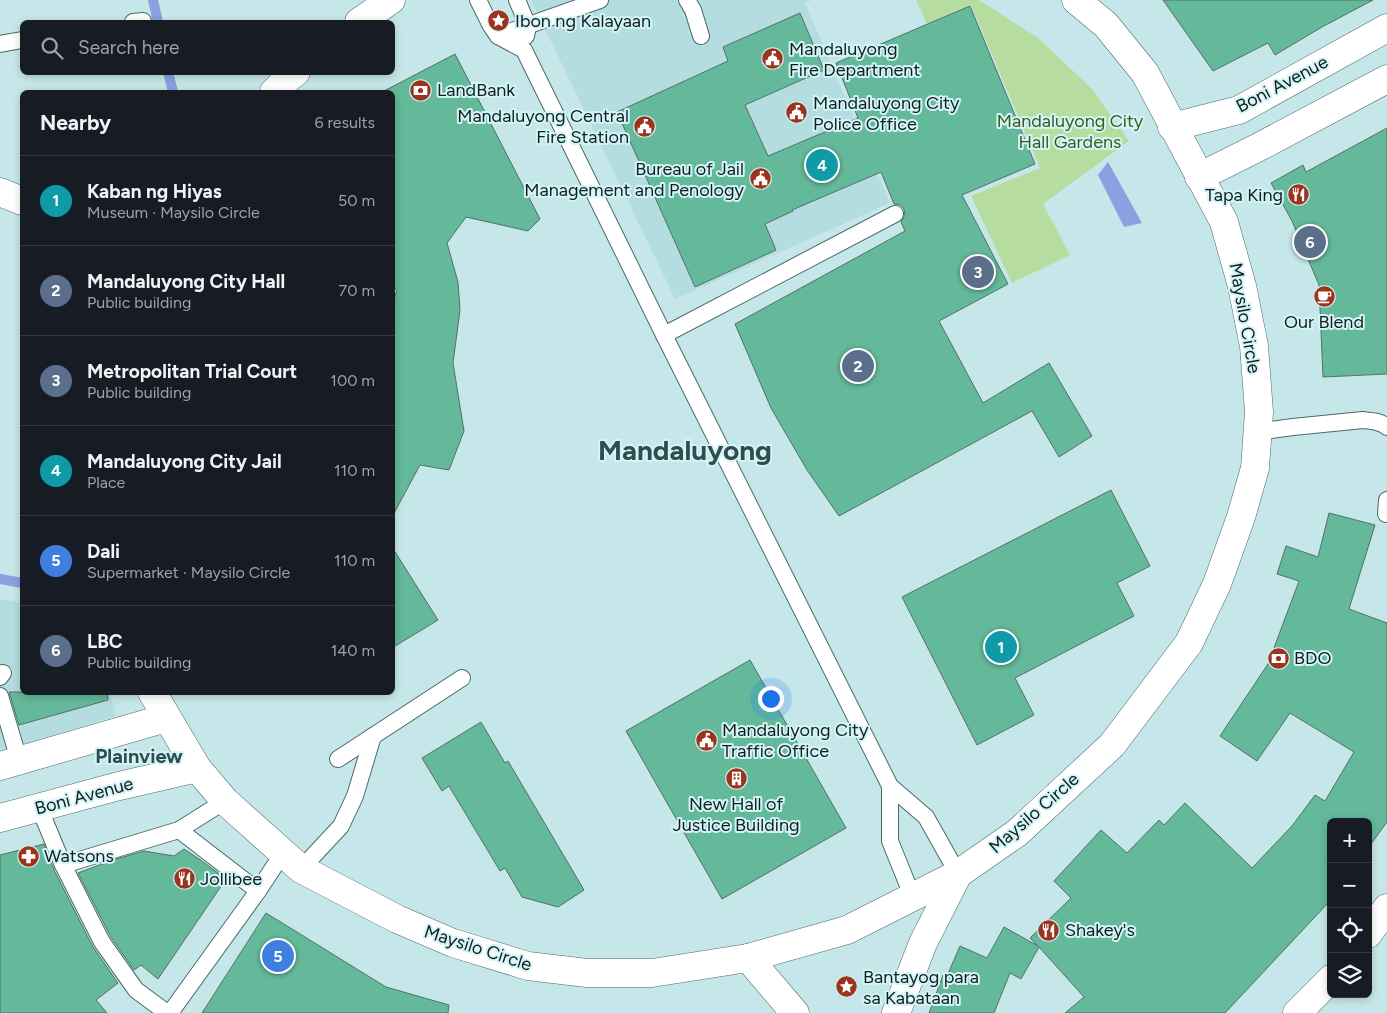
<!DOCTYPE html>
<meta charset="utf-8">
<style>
:root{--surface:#171b24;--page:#242831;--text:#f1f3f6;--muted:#9ea1a6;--line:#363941;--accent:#cb9d94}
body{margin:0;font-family:Figtree,sans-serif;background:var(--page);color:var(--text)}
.controls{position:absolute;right:15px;bottom:15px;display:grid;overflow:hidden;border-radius:8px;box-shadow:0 2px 8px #0003}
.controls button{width:45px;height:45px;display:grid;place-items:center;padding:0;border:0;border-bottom:1px solid var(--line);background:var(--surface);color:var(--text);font:25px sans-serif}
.you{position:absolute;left:770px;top:698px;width:18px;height:18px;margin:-12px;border:4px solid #fff;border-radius:50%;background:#1a73e8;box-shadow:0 0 0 8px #1a73e833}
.badge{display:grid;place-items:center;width:32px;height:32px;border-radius:50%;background:var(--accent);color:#fff;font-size:16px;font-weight:700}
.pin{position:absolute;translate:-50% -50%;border:2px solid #fff;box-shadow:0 1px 5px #0006}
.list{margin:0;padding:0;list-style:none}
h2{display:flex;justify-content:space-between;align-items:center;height:65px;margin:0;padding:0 20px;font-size:21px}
h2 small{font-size:16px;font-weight:400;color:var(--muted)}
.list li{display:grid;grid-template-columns:32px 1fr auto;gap:15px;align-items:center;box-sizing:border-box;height:90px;padding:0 20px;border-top:1px solid var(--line)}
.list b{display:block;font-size:19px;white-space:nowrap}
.list p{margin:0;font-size:16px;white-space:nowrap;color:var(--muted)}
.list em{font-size:16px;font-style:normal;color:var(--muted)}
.icon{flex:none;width:28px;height:28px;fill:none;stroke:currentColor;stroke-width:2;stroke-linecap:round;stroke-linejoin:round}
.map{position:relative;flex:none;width:1387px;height:1013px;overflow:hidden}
.search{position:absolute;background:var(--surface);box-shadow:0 2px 8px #0003;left:20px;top:20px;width:375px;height:55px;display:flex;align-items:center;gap:12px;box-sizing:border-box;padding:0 18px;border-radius:8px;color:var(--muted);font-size:19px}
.panel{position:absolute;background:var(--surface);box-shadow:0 2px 8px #0003;left:20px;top:90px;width:375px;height:605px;border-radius:8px}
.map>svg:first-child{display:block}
.built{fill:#b3dde0}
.green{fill:#b6dca0}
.water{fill:#8aa0e0}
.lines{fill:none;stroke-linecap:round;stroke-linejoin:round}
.stream{stroke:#8aa0e0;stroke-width:10}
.building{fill:#63b99a;stroke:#567065}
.lane-casing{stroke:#4c696b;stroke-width:18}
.secondary-casing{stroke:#4c696b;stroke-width:29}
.lane{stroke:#fff;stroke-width:16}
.secondary{stroke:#fff;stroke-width:28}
.labels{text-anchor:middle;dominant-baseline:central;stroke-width:4;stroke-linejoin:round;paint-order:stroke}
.poi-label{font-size:18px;fill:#111d1e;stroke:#d3f5f7;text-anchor:start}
.street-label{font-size:18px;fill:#111d1e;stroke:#d3f5f7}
.park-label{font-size:18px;fill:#375b1b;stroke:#d3f5f7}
.quarter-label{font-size:20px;font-weight:bold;fill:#2f4c4e;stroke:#d3f5f7}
.town-label{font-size:28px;font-weight:bold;fill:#2f4c4e;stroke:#d3f5f7}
</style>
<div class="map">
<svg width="1387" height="1013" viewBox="0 0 1387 1013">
<rect width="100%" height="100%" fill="#c6e7e9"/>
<!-- built -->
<g class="built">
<polygon points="531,0 812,0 805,3 890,203 675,299"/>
<polygon points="0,599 22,603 22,692 110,693 116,716 0,752"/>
</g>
<!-- green -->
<polygon class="green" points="916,0 979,0 1038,38 1092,89 1129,141 1043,204 1070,255 1012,283 971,196 1040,168 971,5 927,24"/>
<!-- water -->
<polygon class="water" points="1108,162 1142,223 1124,227 1098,175"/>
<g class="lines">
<!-- stream -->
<g class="stream">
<polyline points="153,0 158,22"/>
<polyline points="168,72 173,92"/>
<polyline points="0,579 22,583"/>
</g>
</g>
<!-- building -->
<g class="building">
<polygon points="1163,0 1373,0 1322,27 1275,55 1268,43 1213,71"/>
<polygon points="970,6 1035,164 962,195 1008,284 939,321 983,403 1049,363 1092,436 1059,457 1032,411 839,516 807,470 771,408 735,324 905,231 901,222 905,215 904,209 900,205 894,204 881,172 792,210 793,211 765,224 776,250 695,287 617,112 728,61 723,47 800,13 824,70 745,105 768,156 858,118 836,63"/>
<polygon points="455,54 540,219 528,231 466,217 447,243 458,282 460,310 453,363 464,431 449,470 420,465 392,517 392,305 397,290 392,286 392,92 385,92 384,91"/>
<polygon points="1387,128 1387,374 1323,377 1319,285 1292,221 1271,183 1303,165 1306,172"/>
<polygon points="1111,490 1150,566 1117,583 1134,616 1015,678 1034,715 977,745 902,597"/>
<polygon points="1329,513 1375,525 1349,609 1387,623 1387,822 1368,848 1368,822 1331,822 1331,899 1328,903 1225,1013 1065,1013 1084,997 1039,947 1021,979 1010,973 994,1013 929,1013 943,975 947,976 960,946 987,958 1004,927 1038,946 1030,938 1071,898 1054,881 1101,830 1127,853 1159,820 1164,825 1185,803 1252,868 1292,826 1315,795 1325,801 1354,752 1290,713 1257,761 1220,736 1268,664 1299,581 1277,574 1286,546 1318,557"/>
<polygon points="392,547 438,620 392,648"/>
<polygon points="750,660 846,828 722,899 626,731"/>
<polygon points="9,692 107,692 108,700 19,725"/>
<polygon points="481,722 505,763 508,761 584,890 558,907 522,897 505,868 500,871 449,786 442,791 422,758"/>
<polygon points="44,844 54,870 93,947 118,983 96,1000 107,1013 0,1013 0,855"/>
<polygon points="184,849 202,861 226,879 158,979 141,965 134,970 111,937 78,873 113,860 144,851 174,856"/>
<polygon points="266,913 386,987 449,1005 448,1013 202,1013"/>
</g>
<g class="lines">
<defs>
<g id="lane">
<polyline points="478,0 491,26 498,36 524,50 664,335 890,786 926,817 958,874"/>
<polyline points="517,0 528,26 526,36"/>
<polyline points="687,0 693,10 701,36"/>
<polyline points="133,22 143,21"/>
<polyline points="498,36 600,0"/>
<polyline points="0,44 22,40"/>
<polyline points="664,335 895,214"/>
<path d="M1257,432l36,-5 70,-7c9,1 17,1 24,7"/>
<polyline points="1386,514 1387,500"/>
<polyline points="0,677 3,673"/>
<polyline points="0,696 19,760"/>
<polyline points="338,759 462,678"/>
<polyline points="890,786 890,841 913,898"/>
<polyline points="39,807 63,865 102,942 136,990 167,1013"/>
<polyline points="179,830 258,891"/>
<polyline points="63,865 179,830 225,801"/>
<polyline points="301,869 341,826 355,796 373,736"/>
<polyline points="170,1013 258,891 283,853"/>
</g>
<g id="secondary">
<polyline points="359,22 391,0"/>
<polyline points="274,92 286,80 296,72"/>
<polyline points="1172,127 1239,110 1387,28"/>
<polyline points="1199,177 1257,148 1387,79"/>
<polyline points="0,192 22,201"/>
<polyline points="152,692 197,768 225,801 301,869 397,919 453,943 528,966 587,973 652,973 748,958 847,930 958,874 1017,833 1112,745 1189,643 1217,584 1241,517 1255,468 1259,412 1254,346 1242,286 1224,222 1145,73 1106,25 1076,0"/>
<polyline points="0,766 166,718"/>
<polyline points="0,818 119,786 197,768"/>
<polyline points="1368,934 1387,908"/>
<polyline points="748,958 795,1013"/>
<polyline points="896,1013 923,943 958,874"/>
<polyline points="1297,1013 1331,979"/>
</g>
</defs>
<!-- lane casing -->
<use href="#lane" class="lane-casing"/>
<!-- secondary casing -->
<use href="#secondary" class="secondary-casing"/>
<!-- lane -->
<use href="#lane" class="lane"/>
<!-- secondary -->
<use href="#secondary" class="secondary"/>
</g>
<!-- icons -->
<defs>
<symbol id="sight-disc" viewBox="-11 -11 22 22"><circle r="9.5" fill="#9c331d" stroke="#d3f5f7"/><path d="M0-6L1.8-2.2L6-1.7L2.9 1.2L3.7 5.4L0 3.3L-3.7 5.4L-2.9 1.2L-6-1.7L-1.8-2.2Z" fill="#fff"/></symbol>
<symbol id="civic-disc" viewBox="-11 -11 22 22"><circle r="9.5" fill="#9c331d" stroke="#d3f5f7"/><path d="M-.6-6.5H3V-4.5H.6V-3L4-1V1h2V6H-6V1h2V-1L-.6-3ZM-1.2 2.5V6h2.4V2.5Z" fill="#fff"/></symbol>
<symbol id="bank-disc" viewBox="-11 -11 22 22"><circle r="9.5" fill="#9c331d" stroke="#d3f5f7"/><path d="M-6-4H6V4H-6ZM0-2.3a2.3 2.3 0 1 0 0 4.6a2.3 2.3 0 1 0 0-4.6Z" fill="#fff"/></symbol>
<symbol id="restaurant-disc" viewBox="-11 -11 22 22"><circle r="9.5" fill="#9c331d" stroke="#d3f5f7"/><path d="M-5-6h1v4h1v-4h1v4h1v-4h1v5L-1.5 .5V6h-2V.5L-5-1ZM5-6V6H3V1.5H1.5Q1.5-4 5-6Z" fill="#fff"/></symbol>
<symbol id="cafe-disc" viewBox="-11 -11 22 22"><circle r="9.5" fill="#9c331d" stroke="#d3f5f7"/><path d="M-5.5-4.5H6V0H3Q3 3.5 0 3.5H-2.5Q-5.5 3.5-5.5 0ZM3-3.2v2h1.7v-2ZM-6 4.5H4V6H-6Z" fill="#fff"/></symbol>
<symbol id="building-disc" viewBox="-11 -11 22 22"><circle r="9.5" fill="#9c331d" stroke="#d3f5f7"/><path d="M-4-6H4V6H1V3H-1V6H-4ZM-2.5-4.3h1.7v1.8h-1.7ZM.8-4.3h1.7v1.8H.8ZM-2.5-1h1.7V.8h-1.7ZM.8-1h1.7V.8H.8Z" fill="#fff"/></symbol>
<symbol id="pharmacy-disc" viewBox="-11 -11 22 22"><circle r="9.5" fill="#9c331d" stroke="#d3f5f7"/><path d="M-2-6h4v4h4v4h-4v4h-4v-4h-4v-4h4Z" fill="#fff"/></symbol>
</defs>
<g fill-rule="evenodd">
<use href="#sight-disc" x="486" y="8" width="25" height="25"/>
<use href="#civic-disc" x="760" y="46" width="25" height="25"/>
<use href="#bank-disc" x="408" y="78" width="25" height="25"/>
<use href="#civic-disc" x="784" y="100" width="25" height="25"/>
<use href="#civic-disc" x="632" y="114" width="25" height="25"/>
<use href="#civic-disc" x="748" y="166" width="25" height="25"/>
<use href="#restaurant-disc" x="1286" y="182" width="25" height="25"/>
<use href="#cafe-disc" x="1312" y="284" width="25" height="25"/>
<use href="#bank-disc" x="1266" y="646" width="25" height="25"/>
<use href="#civic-disc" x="694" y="728" width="25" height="25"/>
<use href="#building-disc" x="724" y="766" width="25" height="25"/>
<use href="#pharmacy-disc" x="16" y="844" width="25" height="25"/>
<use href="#restaurant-disc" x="172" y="866" width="25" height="25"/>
<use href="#restaurant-disc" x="1036" y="918" width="25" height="25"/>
<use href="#sight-disc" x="834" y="974" width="25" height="25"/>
</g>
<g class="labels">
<!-- poi labels -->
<g class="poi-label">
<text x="515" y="21">Ibon ng Kalayaan</text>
<text x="789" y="49">Mandaluyong<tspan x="789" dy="21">Fire Department</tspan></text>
<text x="437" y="90">LandBank</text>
<text x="813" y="103">Mandaluyong City<tspan x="813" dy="21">Police Office</tspan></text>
<text x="629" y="116" text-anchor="end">Mandaluyong Central<tspan x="629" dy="21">Fire Station</tspan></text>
<text x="744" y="169" text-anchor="end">Bureau of Jail<tspan x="744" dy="21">Management and Penology</tspan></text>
<text x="1283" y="195" text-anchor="end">Tapa King</text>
<text x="1324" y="322" text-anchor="middle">Our Blend</text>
<text x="1294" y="658">BDO</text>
<text x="722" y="730">Mandaluyong City<tspan x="722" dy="21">Traffic Office</tspan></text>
<text x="736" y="804" text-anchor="middle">New Hall of<tspan x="736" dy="21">Justice Building</tspan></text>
<text x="44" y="856">Watsons</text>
<text x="200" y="879">Jollibee</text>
<text x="1065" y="930">Shakey's</text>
<text x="863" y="977">Bantayog para<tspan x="863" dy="21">sa Kabataan</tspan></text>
</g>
<!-- street labels -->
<g class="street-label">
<text transform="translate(1282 84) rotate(-28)">Boni Avenue</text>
<text transform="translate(1245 318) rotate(80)">Maysilo Circle</text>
<text transform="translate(84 796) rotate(-15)">Boni Avenue</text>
<text transform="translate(1034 813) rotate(-41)">Maysilo Circle</text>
<text transform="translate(478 948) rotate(18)">Maysilo Circle</text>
</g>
<!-- park labels -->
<g class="park-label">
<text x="1070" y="121">Mandaluyong City<tspan x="1070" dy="21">Hall Gardens</tspan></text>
</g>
<!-- quarter labels -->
<g class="quarter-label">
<text x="139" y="756">Plainview</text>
</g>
<!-- town labels -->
<g class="town-label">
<text x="685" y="450">Mandaluyong</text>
</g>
</g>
</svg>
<div class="controls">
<button>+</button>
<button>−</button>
<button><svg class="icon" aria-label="locate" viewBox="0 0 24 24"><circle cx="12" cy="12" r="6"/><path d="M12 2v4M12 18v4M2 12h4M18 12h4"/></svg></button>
<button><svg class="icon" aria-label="layers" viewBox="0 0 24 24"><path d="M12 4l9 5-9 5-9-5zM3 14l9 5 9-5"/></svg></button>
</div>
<div class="you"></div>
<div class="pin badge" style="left:1001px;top:647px;background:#0f9aa8">1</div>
<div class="pin badge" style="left:858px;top:366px;background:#5c6f8a">2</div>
<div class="pin badge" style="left:978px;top:272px;background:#5c6f8a">3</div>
<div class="pin badge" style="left:822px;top:165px;background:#0f9aa8">4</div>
<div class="pin badge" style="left:278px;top:956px;background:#3f7fe0">5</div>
<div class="pin badge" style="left:1310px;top:242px;background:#5c6f8a">6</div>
<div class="search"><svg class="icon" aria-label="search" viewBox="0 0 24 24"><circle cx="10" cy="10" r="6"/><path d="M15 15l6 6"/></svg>Search here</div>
<section class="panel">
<h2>Nearby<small>6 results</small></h2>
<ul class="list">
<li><span class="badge" style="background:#0f9aa8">1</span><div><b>Kaban ng Hiyas</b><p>Museum · Maysilo Circle</p></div><em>50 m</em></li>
<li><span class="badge" style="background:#5c6f8a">2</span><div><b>Mandaluyong City Hall</b><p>Public building</p></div><em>70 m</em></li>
<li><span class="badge" style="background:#5c6f8a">3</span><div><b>Metropolitan Trial Court</b><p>Public building</p></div><em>100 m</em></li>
<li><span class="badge" style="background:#0f9aa8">4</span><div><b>Mandaluyong City Jail</b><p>Place</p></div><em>110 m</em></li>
<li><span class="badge" style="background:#3f7fe0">5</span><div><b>Dali</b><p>Supermarket · Maysilo Circle</p></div><em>110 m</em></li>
<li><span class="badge" style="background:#5c6f8a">6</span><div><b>LBC</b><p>Public building</p></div><em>140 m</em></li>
</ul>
</section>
</div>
